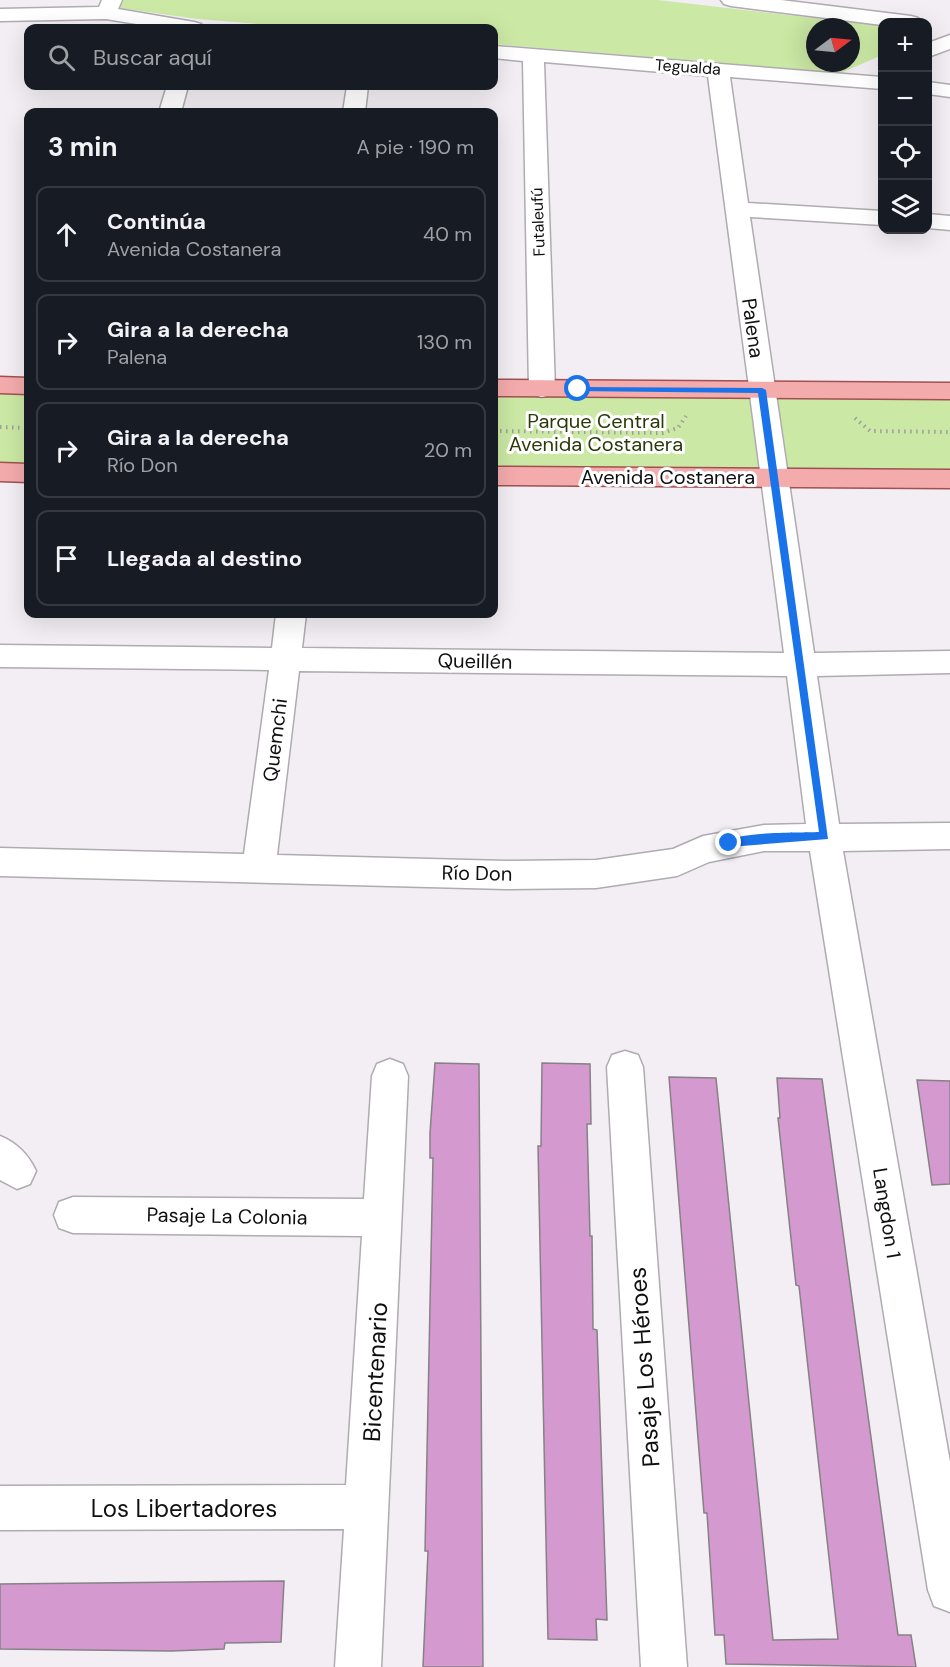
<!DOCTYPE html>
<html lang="es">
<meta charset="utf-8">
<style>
:root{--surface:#171b24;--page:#20242c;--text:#f1f3f6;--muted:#9ea1a6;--line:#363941}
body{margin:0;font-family:"DM Sans",sans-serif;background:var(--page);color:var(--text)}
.controls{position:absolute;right:18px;top:18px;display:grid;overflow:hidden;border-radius:12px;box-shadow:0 6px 24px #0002}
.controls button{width:54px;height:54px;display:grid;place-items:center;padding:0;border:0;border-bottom:2px solid var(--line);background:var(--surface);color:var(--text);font:30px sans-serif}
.compass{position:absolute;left:806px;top:18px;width:54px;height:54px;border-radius:50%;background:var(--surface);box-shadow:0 6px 24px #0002;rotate:74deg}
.stop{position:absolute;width:18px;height:18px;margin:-14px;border:4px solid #1a73e8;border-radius:50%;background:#fff}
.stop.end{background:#1a73e8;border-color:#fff;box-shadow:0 2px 6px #0008}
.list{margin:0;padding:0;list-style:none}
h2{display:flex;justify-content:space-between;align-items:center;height:78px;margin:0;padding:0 24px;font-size:26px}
h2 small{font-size:20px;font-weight:400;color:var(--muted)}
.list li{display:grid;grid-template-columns:39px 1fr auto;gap:18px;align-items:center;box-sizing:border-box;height:96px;margin:0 12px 12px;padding:0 12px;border:2px solid var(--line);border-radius:12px}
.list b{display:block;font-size:22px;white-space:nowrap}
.list p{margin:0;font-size:20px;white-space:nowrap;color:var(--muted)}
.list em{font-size:20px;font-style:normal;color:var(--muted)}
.icon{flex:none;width:33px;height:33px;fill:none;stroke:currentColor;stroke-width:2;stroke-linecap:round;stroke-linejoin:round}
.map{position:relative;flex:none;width:950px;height:1667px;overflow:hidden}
.search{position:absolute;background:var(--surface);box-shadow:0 6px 24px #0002;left:24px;top:24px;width:474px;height:66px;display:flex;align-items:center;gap:15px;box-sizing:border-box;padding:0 21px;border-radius:12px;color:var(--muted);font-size:22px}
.panel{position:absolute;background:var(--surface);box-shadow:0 6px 24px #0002;left:24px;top:108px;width:474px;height:510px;border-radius:12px}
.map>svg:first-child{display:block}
.green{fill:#cbe8a4;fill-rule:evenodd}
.building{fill:#d499ce;stroke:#868185;stroke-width:1.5}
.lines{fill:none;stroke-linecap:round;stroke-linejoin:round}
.street-casing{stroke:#afabb1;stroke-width:3}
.primary-casing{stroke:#a05051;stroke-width:3}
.path{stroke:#a09da1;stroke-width:4;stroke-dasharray:1.5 4.5;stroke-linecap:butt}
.street{fill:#fff;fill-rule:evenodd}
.primary{fill:#f4abac;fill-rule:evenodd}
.route{fill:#1a73e8}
.labels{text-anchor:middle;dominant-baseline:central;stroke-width:6;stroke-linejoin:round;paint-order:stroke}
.far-street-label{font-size:16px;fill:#100e10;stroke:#fff}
.street-label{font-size:20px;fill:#100e10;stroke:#fff}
.park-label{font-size:20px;fill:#2a3b07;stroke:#fff}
.near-street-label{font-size:24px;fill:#100e10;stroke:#fff}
</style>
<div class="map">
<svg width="950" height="1667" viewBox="0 0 950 1667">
<rect width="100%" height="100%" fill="#f2eef4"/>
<!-- green -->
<g class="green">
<path d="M124,0h534l224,26v29l-41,18 -347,-29v-16h-188l-108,-9 -79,-11zM815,27h36v36h-36z"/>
<rect x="0" y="389" width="28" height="79"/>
<polygon points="494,392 950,396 950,475 494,471"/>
</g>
<!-- building -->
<g class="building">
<polygon points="435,1063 479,1064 483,1667 423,1667 428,1551 425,1551 433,1158 430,1158 430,1133"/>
<polygon points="542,1063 590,1064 591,1124 587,1124 590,1236 592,1236 593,1329 597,1330 607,1620 596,1619 597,1640 548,1639 538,1146 541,1146"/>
<polygon points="669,1077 716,1078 773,1640 838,1639 799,1286 796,1285 778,1118 780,1118 777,1078 822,1079 898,1635 911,1635 916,1667 726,1664 724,1635 715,1635 707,1513 704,1513"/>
<polygon points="917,1080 950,1081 950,1184 932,1185"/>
<polygon points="284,1581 281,1642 225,1643 224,1649 171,1651 0,1649 0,1584"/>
</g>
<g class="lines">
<defs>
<g id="street">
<polygon points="102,0 122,0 118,9 194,22 201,24 204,28 161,28 106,19 0,21 0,9 99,7"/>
<polygon points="721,0 781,0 911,16 918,18 921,22 882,22 882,25 731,6 724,4"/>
<polygon points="950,35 950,49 928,57 928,43"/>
<path d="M494,46l388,31v12l-152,-12 18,126 134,8v14l-132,-8 64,436 136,-2v22l-133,3 22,148 111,-1v26l-107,2 107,611v150l-16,-6 -6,-16 -118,-739h-46l-55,11 -32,14 -81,12 -90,1 -506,-13v-28l244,6 25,-184 -269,-3v-22l272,3 4,-34h30l-4,34 482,5 -76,-577 -164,-14 11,327 -4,6 -9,2 -9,-2 -4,-6 -6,-328 -29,-3zM299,671l488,5 19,148 -42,1 -61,11 -30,13 -77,11 -90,1 -229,-6z"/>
<polygon points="928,82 950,85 950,97 928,94"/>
<polygon points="167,86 188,86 181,112 159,112"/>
<polygon points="347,86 368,86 365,112 343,112"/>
<polygon points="928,214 950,216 950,230 928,228"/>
<polygon points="625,1051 638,1055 643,1067 687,1667 641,1667 607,1067 612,1055"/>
<polygon points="390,1059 403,1064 408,1076 381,1667 335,1667 344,1529 0,1530 0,1486 346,1485 362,1236 73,1233 59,1228 54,1215 59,1202 73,1197 364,1199 372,1076 377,1064"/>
<path d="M0,1136c17,7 28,18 36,35l-6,13 -13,5 -17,-9z"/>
</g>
<g id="primary">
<polygon points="0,377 28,378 28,394 0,393"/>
<polygon points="494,380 950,383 950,399 494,396"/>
<polygon points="0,463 28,464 28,482 0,481"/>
<polygon points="494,467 950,470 950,488 494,485"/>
</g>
</defs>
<!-- street casing -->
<use href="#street" class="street-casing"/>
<!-- primary casing -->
<use href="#primary" class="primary-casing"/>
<!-- path -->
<g class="path">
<polyline points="855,418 870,431 950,432"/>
<polyline points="0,427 28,428"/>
<polyline points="494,431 662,433 678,428 686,416"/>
</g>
<!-- street -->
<use href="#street" class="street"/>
<!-- primary -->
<use href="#primary" class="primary"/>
</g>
<!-- route -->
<path class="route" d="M578,387l184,1 4,2 62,449 -99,8 -5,-4c12,-12 76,-10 95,-11l-61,-439 -183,-2z"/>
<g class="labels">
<!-- far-street labels -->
<g class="far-street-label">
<text transform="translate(688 67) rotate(4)">Tegualda</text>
<text transform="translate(538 222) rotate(-92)">Futaleufú</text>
</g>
<!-- street labels -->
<g class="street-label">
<text transform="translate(753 328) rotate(82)">Palena</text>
<text x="668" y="477">Avenida Costanera</text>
<text transform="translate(475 661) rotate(1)">Queillén</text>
<text transform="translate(275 740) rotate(-83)">Quemchi</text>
<text transform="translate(477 873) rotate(1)">Río Don</text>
<text transform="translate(887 1213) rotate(81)">Langdon 1</text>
<text transform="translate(227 1216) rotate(1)">Pasaje La Colonia</text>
</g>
<!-- park labels -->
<g class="park-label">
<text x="596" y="421">Parque Central<tspan x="596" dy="23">Avenida Costanera</tspan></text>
</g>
<!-- near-street labels -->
<g class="near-street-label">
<text transform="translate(644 1367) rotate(-94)">Pasaje Los Héroes</text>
<text transform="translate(375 1372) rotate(-87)">Bicentenario</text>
<text x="184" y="1508">Los Libertadores</text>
</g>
</g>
</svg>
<div class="controls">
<button>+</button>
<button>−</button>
<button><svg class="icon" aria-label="locate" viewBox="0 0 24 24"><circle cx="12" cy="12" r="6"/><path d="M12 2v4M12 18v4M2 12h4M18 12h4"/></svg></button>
<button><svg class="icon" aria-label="layers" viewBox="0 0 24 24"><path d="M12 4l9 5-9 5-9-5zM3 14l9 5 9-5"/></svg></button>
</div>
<svg class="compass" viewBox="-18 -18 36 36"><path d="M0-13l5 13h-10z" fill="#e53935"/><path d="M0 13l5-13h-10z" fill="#9ea1a6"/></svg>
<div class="stop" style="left:578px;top:389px"></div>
<div class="stop end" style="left:729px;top:843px"></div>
<div class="search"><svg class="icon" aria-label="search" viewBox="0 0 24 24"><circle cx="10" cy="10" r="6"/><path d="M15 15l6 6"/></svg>Buscar aquí</div>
<section class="panel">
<h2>3 min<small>A pie · 190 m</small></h2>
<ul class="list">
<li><svg class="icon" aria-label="ahead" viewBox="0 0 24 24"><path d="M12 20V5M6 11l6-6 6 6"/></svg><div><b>Continúa</b><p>Avenida Costanera</p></div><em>40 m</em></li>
<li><svg class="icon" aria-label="right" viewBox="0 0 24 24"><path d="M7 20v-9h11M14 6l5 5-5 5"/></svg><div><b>Gira a la derecha</b><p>Palena</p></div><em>130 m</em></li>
<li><svg class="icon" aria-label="right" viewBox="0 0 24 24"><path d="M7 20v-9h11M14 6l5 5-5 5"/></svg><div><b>Gira a la derecha</b><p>Río Don</p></div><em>20 m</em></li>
<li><svg class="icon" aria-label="arrive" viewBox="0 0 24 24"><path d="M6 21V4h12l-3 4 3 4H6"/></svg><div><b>Llegada al destino</b></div></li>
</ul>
</section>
</div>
